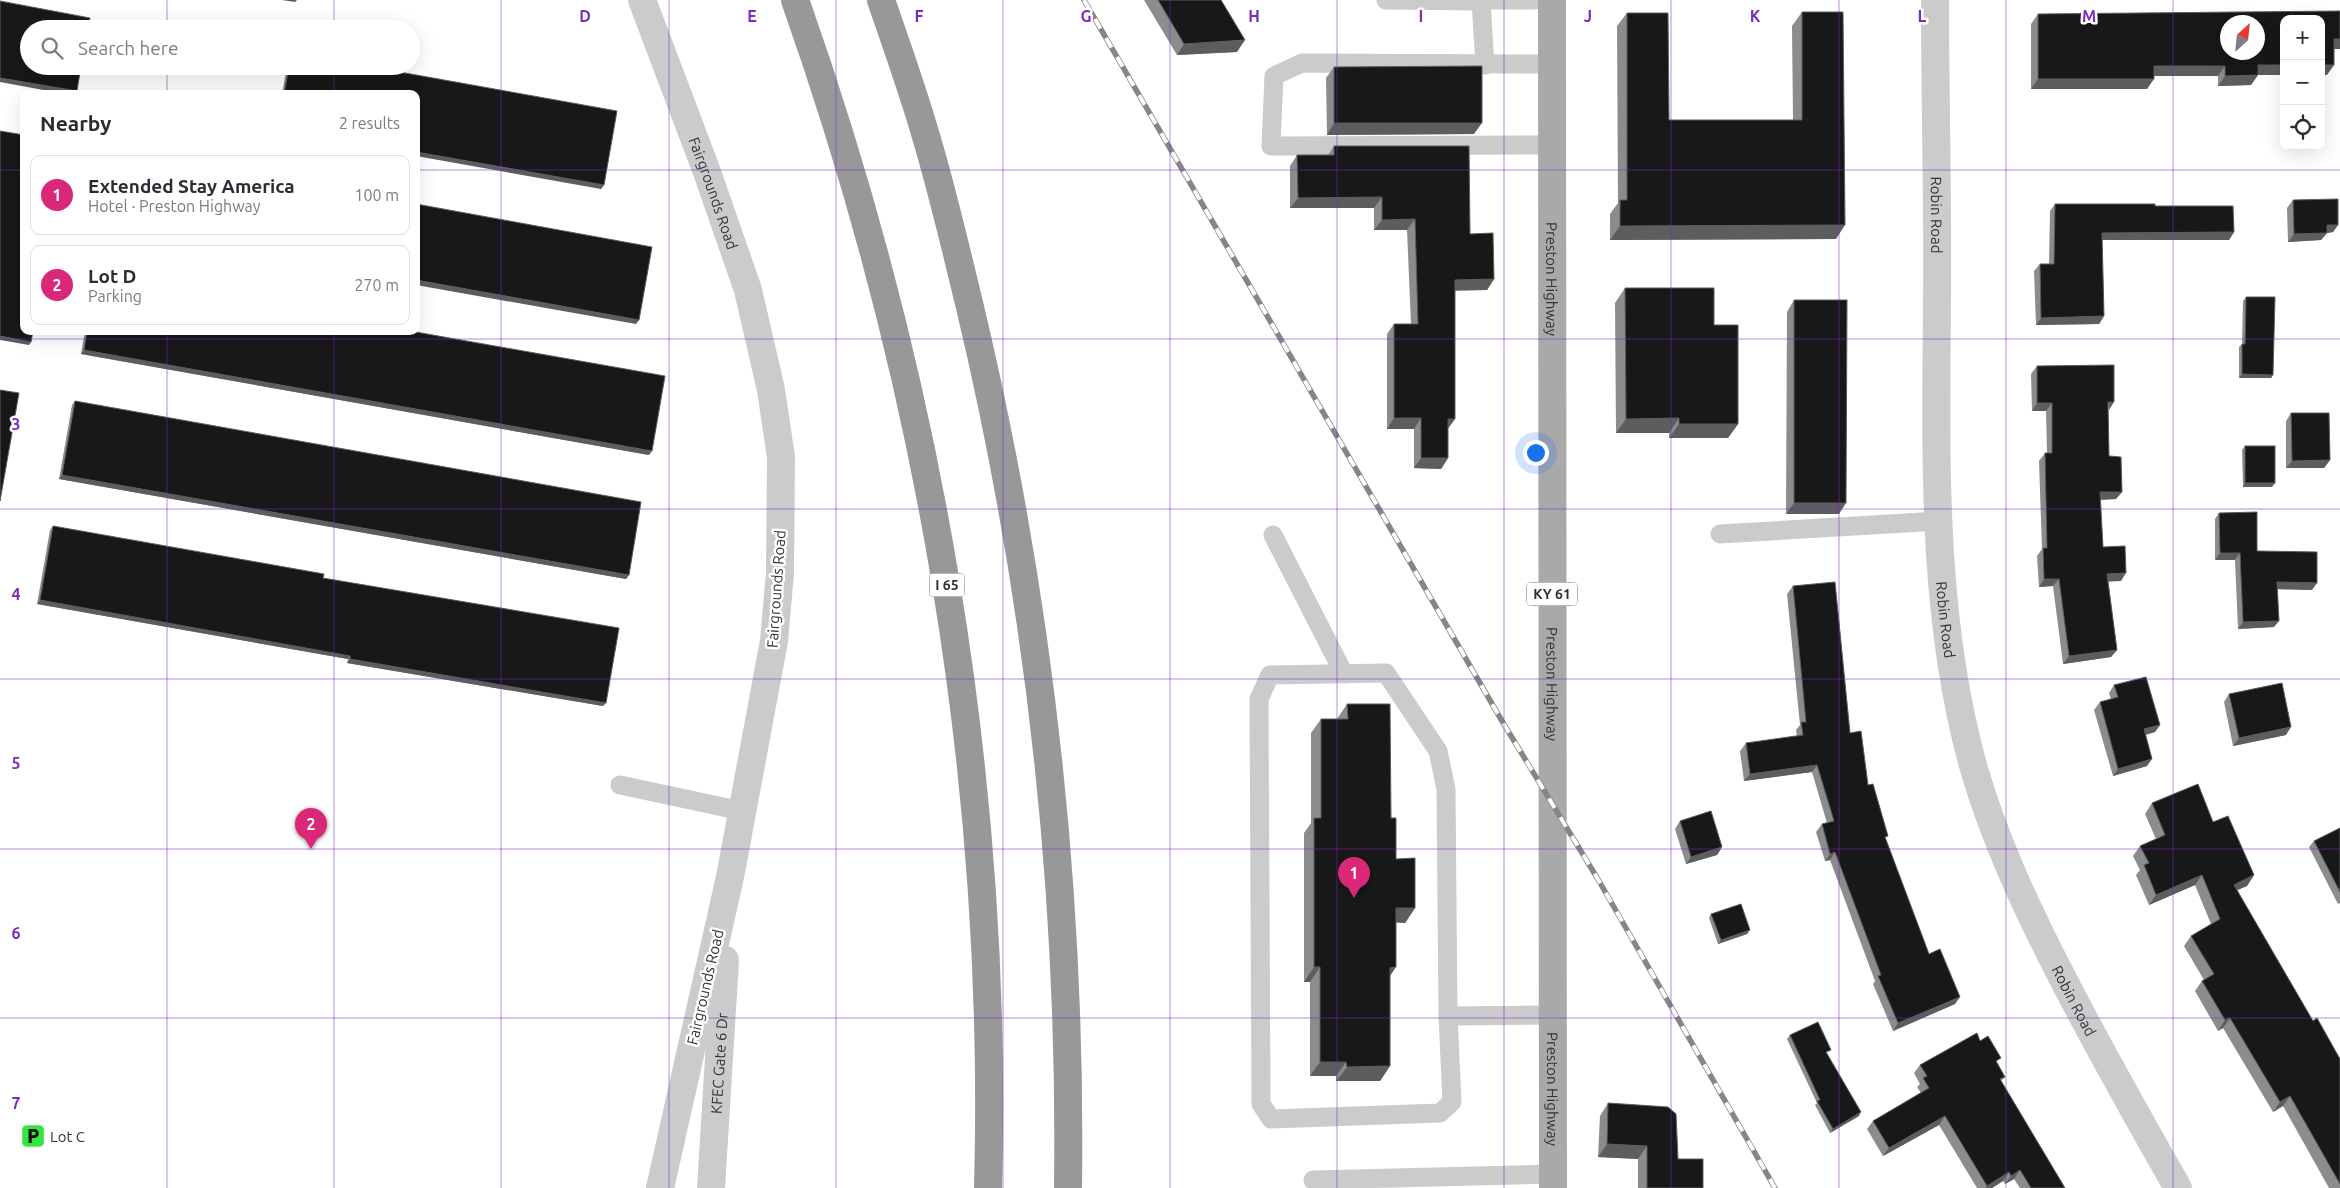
<!DOCTYPE html>
<meta charset="utf-8">
<style>
:root{--surface:#fff;--page:#f2f2f3;--text:#2b2b33;--muted:#7c7c81;--line:#e1e1e2;--accent:#db2777}
body{margin:0;font-family:Ubuntu,sans-serif;background:var(--page);color:var(--text)}
.controls{position:absolute;right:15px;top:15px;display:grid;overflow:hidden;border-radius:10px;box-shadow:0 5px 20px #0002}
.controls button{width:45px;height:45px;display:grid;place-items:center;padding:0;border:0;border-bottom:1px solid var(--line);background:var(--surface);color:var(--text);font:25px sans-serif}
.compass{position:absolute;left:2220px;top:15px;width:45px;height:45px;border-radius:50%;background:var(--surface);box-shadow:0 5px 20px #0002;rotate:27deg}
.you{position:absolute;left:1535px;top:452px;width:18px;height:18px;margin:-12px;border:4px solid #fff;border-radius:50%;background:#1a73e8;box-shadow:0 0 0 8px #1a73e833}
.badge{display:grid;place-items:center;width:32px;height:32px;border-radius:50%;background:var(--accent);color:#fff;font-size:16px;font-weight:700}
.pin{position:absolute;translate:-50% -41px;filter:drop-shadow(0 1px 2px #0008)}
.pin::after{content:'';position:absolute;top:26px;width:18px;height:15px;background:inherit;clip-path:polygon(0 0,100% 0,50% 100%)}
.list{margin:0;padding:0;list-style:none}
h2{display:flex;justify-content:space-between;align-items:center;height:65px;margin:0;padding:0 20px;font-size:21px}
h2 small{font-size:16px;font-weight:400;color:var(--muted)}
.list li{display:grid;grid-template-columns:32px 1fr auto;gap:15px;align-items:center;box-sizing:border-box;height:80px;margin:0 10px 10px;padding:0 10px;border:1px solid var(--line);border-radius:10px}
.list b{display:block;font-size:19px;white-space:nowrap}
.list p{margin:0;font-size:16px;white-space:nowrap;color:var(--muted)}
.list em{font-size:16px;font-style:normal;color:var(--muted)}
.icon{flex:none;width:28px;height:28px;fill:none;stroke:currentColor;stroke-width:2;stroke-linecap:round;stroke-linejoin:round}
.map{position:relative;flex:none;width:2340px;height:1188px;overflow:hidden}
.search{position:absolute;background:var(--surface);box-shadow:0 5px 20px #0002;left:20px;top:20px;width:400px;height:55px;display:flex;align-items:center;gap:12px;box-sizing:border-box;padding:0 18px;border-radius:28px;color:var(--muted);font-size:19px}
.panel{position:absolute;background:var(--surface);box-shadow:0 5px 20px #0002;left:20px;top:90px;width:400px;height:245px;border-radius:10px}
.map>svg:first-child{display:block}
.lines{fill:none;stroke-linecap:round;stroke-linejoin:round}
.service{stroke:#cbcbcb;stroke-width:19}
.minor{stroke:#cbcbcb;stroke-width:28}
.primary{stroke:#a9a9a9;stroke-width:28}
.motorway{stroke:#989898;stroke-width:28}
.rail-casing{stroke:#868686;stroke-width:5.5}
.rail{stroke:#fff;stroke-width:4;stroke-dasharray:11;stroke-linecap:butt}
.wall{fill:#8c8c8c}
.shaded-wall{fill:#5d5d5d}
.building{fill:#181818;stroke:#5d5d5d;fill-rule:evenodd}
.grid{fill:none;stroke:#7b2cbf;stroke-width:1;stroke-opacity:0.55}
.labels{text-anchor:middle;dominant-baseline:central;stroke-width:5;stroke-linejoin:round;paint-order:stroke}
.shield{fill:#fff;stroke:#6f6f6f;stroke-width:1}
.shield-label{font-size:14px;font-weight:bold;fill:#313131}
.street-label{font-size:15px;fill:#313131;stroke:#fff}
.poi-label{font-size:15px;fill:#313131;stroke:#fff;text-anchor:start}
.grid-label{font-size:16px;text-anchor:middle;font-weight:bold;fill:#7b2cbf;stroke:#fff;stroke-width:5;stroke-linejoin:round;paint-order:stroke}
</style>
<div class="map">
<svg width="2340" height="1188" viewBox="0 0 2340 1188">
<rect width="100%" height="100%" fill="#fff"/>
<g class="lines">
<!-- service -->
<g class="service">
<polyline points="1386,0 1481,1 1485,65"/>
<polyline points="1481,0 1534,0"/>
<polyline points="1552,145 1271,146 1274,76 1302,63 1552,64"/>
<polyline points="1720,534 1939,521"/>
<polyline points="1273,535 1344,674"/>
<polyline points="620,785 742,811"/>
<polyline points="1448,1016 1452,1102 1440,1113 1271,1119 1261,1104 1259,699 1270,675 1386,673 1438,751 1446,789 1448,1016 1553,1015"/>
<polyline points="1313,1180 1553,1174"/>
</g>
<!-- minor -->
<g class="minor">
<path id="s1" d="M642,0l65,172 41,118 23,100 10,67 -1,116 -6,68 -44,236 -70,311"/>
<path id="s2" d="M1935,0c0,100 3,199 2,299 -1,157 -6,318 37,470 21,72 53,140 87,206 37,72 77,143 117,213"/>
<path id="s3" d="M711,1188l14,-228"/>
</g>
<!-- primary -->
<path class="primary" id="s4" d="M1552,0l1,1188"/>
<!-- motorway -->
<g class="motorway">
<path d="M795,0c135,381 204,784 193,1188"/>
<path d="M881,0c15,44 31,88 44,133 17,56 30,113 44,170 70,292 103,584 99,885"/>
</g>
<defs>
<polyline id="rail" points="1084,0 1502,721 1599,881 1775,1188"/>
</defs>
<!-- rail casing -->
<use href="#rail" class="rail-casing"/>
<!-- rail -->
<use href="#rail" class="rail"/>
</g>
<!-- wall -->
<g class="wall">
<polygon points="1144,0 1221,0 1237,52 1177,55"/>
<polygon points="1802,12 1836,239 1610,240 1610,214 1618,203 1617,26 1627,13 1669,120 1793,120 1792,26"/>
<polygon points="2038,14 2340,49 2334,49 2327,75 2258,75 2251,85 2218,86 2218,76 2154,76 2147,89 2031,89 2031,24"/>
<polygon points="287,66 366,66 604,185 601,189 416,94 282,94"/>
<polygon points="1334,67 1474,134 1327,135 1326,78"/>
<polygon points="1334,146 1470,234 1494,279 1487,290 1455,290 1455,419 1448,428 1448,458 1441,469 1414,468 1414,429 1387,429 1387,334 1394,324 1411,324 1407,230 1374,230 1374,208 1290,208 1290,166 1297,155 1328,155"/>
<polygon points="2293,200 2338,225 2333,232 2327,233 2321,240 2288,242 2287,208"/>
<polygon points="2055,204 2155,206 2234,232 2229,240 2102,240 2104,316 2099,324 2036,325 2034,271 2040,264 2049,264 2050,211"/>
<polygon points="1625,288 1714,325 1738,424 1728,438 1669,438 1669,433 1616,433 1615,303"/>
<polygon points="2246,297 2273,375 2271,378 2239,378 2239,347 2242,344 2243,301"/>
<polygon points="1794,300 1839,514 1786,514 1787,312"/>
<polygon points="85,331 410,331 649,455 81,354"/>
<polygon points="2037,366 2108,410 2109,456 2122,492 2116,499 2100,500 2103,547 2121,581 2108,581 2117,650 2111,657 2063,664 2053,586 2039,587 2037,556 2042,549 2039,461 2045,453 2047,453 2046,411 2032,411 2031,374"/>
<polygon points="75,401 629,575 626,579 59,479 72,405"/>
<polygon points="2291,413 2330,460 2324,468 2286,468 2286,421"/>
<polygon points="2245,446 2272,487 2243,487 2242,450"/>
<polygon points="2219,513 2257,551 2312,590 2278,589 2274,627 2238,629 2235,560 2215,560 2215,519"/>
<polygon points="53,526 323,578 603,706 347,663 348,659 37,604 50,530"/>
<polygon points="1793,586 1850,733 1886,840 1929,954 1955,1004 1893,1031 1873,984 1875,981 1830,860 1825,861 1816,832 1822,824 1827,823 1812,772 1744,781 1740,751 1746,743 1797,736 1796,730 1800,725 1787,594"/>
<polygon points="2114,685 2160,725 2155,732 2145,735 2147,766 2113,776 2094,710 2100,702 2111,699 2109,693"/>
<polygon points="2229,694 2286,735 2233,746 2224,702"/>
<polygon points="1347,704 1391,818 1396,859 1415,908 1405,923 1396,922 1390,976 1390,1066 1380,1081 1336,1081 1336,1076 1310,1076 1310,982 1304,982 1304,833 1311,823 1311,733 1321,719 1337,719"/>
<polygon points="2152,803 2213,822 2254,875 2247,886 2237,890 2313,1021 2340,1059 2340,1188 2329,1188 2283,1106 2273,1112 2223,1028 2218,1031 2195,991 2202,981 2204,980 2184,946 2191,936 2211,924 2195,885 2149,905 2136,875 2140,870 2133,856 2140,846 2156,839 2145,814"/>
<polygon points="1680,821 1722,847 1717,855 1686,864 1675,829"/>
<polygon points="2340,828 2340,903 2338,904 2309,847 2314,841"/>
<polygon points="1711,914 1747,934 1718,944 1709,918"/>
<polygon points="1790,1035 1828,1054 1827,1054 1859,1116 1830,1133 1815,1105 1817,1103 1787,1039"/>
<polygon points="1980,1041 1997,1064 2005,1077 2001,1081 2065,1188 2020,1188 2014,1179 2005,1184 2003,1181 1992,1188 1977,1188 1939,1125 1883,1156 1867,1129 1873,1121 1921,1093 1917,1087 1920,1084 1914,1073 1920,1065"/>
<polygon points="1608,1103 1678,1159 1703,1188 1638,1188 1638,1159 1598,1157 1600,1116"/>
</g>
<!-- shaded-wall -->
<g class="shaded-wall">
<polygon points="282,0 297,0 295,2"/>
<polygon points="2334,39 2340,39 2340,49 2327,49"/>
<polygon points="1245,40 1237,52 1177,55 1184,44"/>
<polygon points="2258,65 2284,65 2284,75 2258,75 2251,85 2218,86 2225,76"/>
<polygon points="2321,65 2334,65 2327,75 2321,75"/>
<polygon points="2154,66 2225,66 2218,76 2147,76"/>
<polygon points="0,78 77,91 75,94 65,94 0,82"/>
<polygon points="2038,79 2154,79 2147,89 2031,89"/>
<polygon points="1334,123 1482,123 1474,134 1327,135"/>
<polygon points="416,152 604,185 601,189 416,156"/>
<polygon points="1382,197 1374,208 1290,208 1298,198"/>
<polygon points="1415,219 1407,230 1374,230 1382,220"/>
<polygon points="1845,225 1836,239 1610,240 1620,226"/>
<polygon points="2327,225 2338,225 2333,232 2327,233 2321,240 2288,242 2294,234"/>
<polygon points="2234,232 2229,240 2097,240 2102,233"/>
<polygon points="1494,279 1487,290 1447,291 1455,280"/>
<polygon points="416,280 639,320 636,324 416,285"/>
<polygon points="2104,316 2099,324 2036,325 2041,318"/>
<polygon points="0,336 31,342 29,345 0,340"/>
<polygon points="84,350 652,451 649,455 81,354"/>
<polygon points="2242,374 2273,375 2271,378 2239,378"/>
<polygon points="2108,402 2114,402 2109,410"/>
<polygon points="2037,403 2052,403 2046,411 2032,411"/>
<polygon points="1394,418 1421,418 1414,429 1387,429"/>
<polygon points="1679,418 1669,433 1616,433 1626,419"/>
<polygon points="1448,419 1455,419 1447,430"/>
<polygon points="1679,424 1738,424 1728,438 1669,438"/>
<polygon points="1421,458 1448,458 1441,469 1414,468"/>
<polygon points="2330,460 2324,468 2286,468 2292,461"/>
<polygon points="62,475 629,575 626,579 59,479"/>
<polygon points="2245,483 2275,483 2272,487 2243,487"/>
<polygon points="2100,492 2122,492 2116,499 2094,500"/>
<polygon points="1794,503 1846,503 1839,514 1786,514"/>
<polygon points="2220,553 2240,553 2235,560 2215,560"/>
<polygon points="2126,573 2121,581 2101,582 2107,574"/>
<polygon points="2044,579 2059,579 2053,586 2039,587"/>
<polygon points="2277,582 2317,583 2312,590 2273,589"/>
<polygon points="40,600 350,656 348,659 37,604"/>
<polygon points="2279,621 2274,627 2238,629 2243,622"/>
<polygon points="2117,650 2111,657 2063,664 2069,656"/>
<polygon points="350,659 606,703 603,706 347,663"/>
<polygon points="2160,725 2155,732 2138,737 2144,729"/>
<polygon points="2291,727 2286,735 2233,746 2239,738"/>
<polygon points="2152,759 2147,766 2113,776 2118,769"/>
<polygon points="1817,765 1812,772 1744,781 1750,774"/>
<polygon points="1722,847 1717,855 1686,864 1691,857"/>
<polygon points="1835,852 1830,860 1825,861 1830,854"/>
<polygon points="2202,875 2195,885 2149,905 2156,895"/>
<polygon points="2254,875 2247,886 2226,895 2234,885"/>
<polygon points="1396,908 1415,908 1405,923 1386,922"/>
<polygon points="1750,930 1747,934 1718,944 1721,940"/>
<polygon points="1314,967 1320,967 1310,982 1304,982"/>
<polygon points="1396,967 1386,982 1390,968"/>
<polygon points="1960,997 1955,1004 1893,1031 1898,1023"/>
<polygon points="2230,1018 2223,1028 2218,1031 2225,1020"/>
<polygon points="1320,1062 1346,1062 1336,1076 1310,1076"/>
<polygon points="1390,1066 1380,1081 1336,1081 1347,1067"/>
<polygon points="2290,1096 2283,1106 2273,1112 2280,1102"/>
<polygon points="1861,1112 1859,1116 1830,1133 1833,1129"/>
<polygon points="1945,1116 1939,1125 1883,1156 1889,1148"/>
<polygon points="1607,1144 1647,1146 1638,1159 1598,1157"/>
<polygon points="2020,1170 2014,1179 2005,1184 2011,1176"/>
<polygon points="2009,1172 2003,1181 1992,1188 1985,1188 1987,1186"/>
</g>
<!-- building -->
<g class="building">
<polygon points="1158,0 1221,0 1245,40 1184,44"/>
<polygon points="0,1 90,18 88,29 29,29 29,66 81,66 77,91 0,78"/>
<path d="M2340,11v28h-6v26h-13v-46h-37v46h-26v10l-33,1v-10h-71v13h-116v-65zM2228,22h30v30h-30z"/>
<polygon points="1802,12 1843,12 1845,225 1620,226 1620,200 1627,200 1627,13 1668,13 1669,120 1802,120"/>
<polygon points="289,66 366,66 617,111 604,185 416,152 416,94 284,94"/>
<polygon points="1482,66 1482,123 1334,123 1334,67"/>
<polygon points="0,131 24,135 24,331 33,331 31,342 0,336"/>
<polygon points="1334,146 1469,146 1470,234 1493,233 1494,279 1455,280 1455,419 1448,419 1448,458 1421,458 1421,418 1394,418 1394,324 1418,324 1415,219 1382,220 1382,197 1298,198 1297,155 1334,155"/>
<polygon points="2338,199 2338,225 2327,225 2327,233 2294,234 2293,200"/>
<polygon points="416,204 652,247 639,320 416,280"/>
<polygon points="2055,204 2155,204 2155,206 2233,206 2234,232 2102,233 2104,316 2041,318 2040,264 2054,264"/>
<polygon points="1625,288 1714,288 1714,325 1738,325 1738,424 1679,424 1679,418 1626,419"/>
<polygon points="2246,297 2275,297 2273,375 2242,374 2242,344 2245,344"/>
<polygon points="1794,300 1847,300 1846,503 1794,503"/>
<polygon points="87,331 410,331 665,376 652,451 84,350"/>
<polygon points="2114,365 2114,402 2108,402 2109,456 2121,457 2122,492 2100,492 2103,547 2125,546 2126,573 2107,574 2117,650 2069,656 2059,579 2044,579 2043,548 2047,548 2045,453 2052,453 2052,403 2037,403 2037,366"/>
<polygon points="0,390 19,393 0,501"/>
<polygon points="75,401 641,502 629,575 62,475"/>
<polygon points="2291,413 2329,413 2330,460 2292,461"/>
<rect x="2245" y="446" width="30" height="37"/>
<polygon points="2257,512 2257,551 2317,552 2317,583 2277,582 2279,621 2243,622 2240,553 2220,553 2219,513"/>
<polygon points="53,526 324,574 323,578 619,628 606,703 350,659 350,656 40,600"/>
<polygon points="1835,582 1850,733 1861,731 1868,785 1873,784 1888,836 1885,837 1929,954 1940,949 1960,997 1898,1023 1878,976 1881,975 1835,852 1830,854 1822,824 1834,821 1817,765 1750,774 1746,743 1803,735 1801,722 1806,722 1793,586"/>
<polygon points="2146,677 2160,725 2144,729 2152,759 2118,769 2100,702 2118,697 2114,685"/>
<polygon points="2282,683 2291,727 2239,738 2229,694"/>
<polygon points="1347,704 1390,704 1391,818 1396,818 1396,859 1415,858 1415,908 1396,908 1396,967 1390,968 1390,1066 1347,1067 1346,1062 1320,1062 1320,967 1314,967 1314,818 1321,818 1321,719 1348,719"/>
<polygon points="2198,784 2213,822 2228,816 2254,875 2234,885 2313,1021 2317,1018 2340,1059 2340,1184 2290,1096 2280,1102 2230,1018 2225,1020 2202,981 2214,974 2191,936 2220,919 2202,875 2156,895 2144,865 2149,863 2140,846 2165,835 2152,803"/>
<polygon points="1711,811 1722,847 1691,857 1680,821"/>
<polygon points="2340,828 2340,892 2314,841"/>
<polygon points="1741,904 1750,930 1721,940 1711,914"/>
<polygon points="1818,1022 1831,1050 1826,1052 1861,1112 1833,1129 1817,1101 1820,1100 1790,1035"/>
<polygon points="1977,1033 1980,1041 1988,1036 2001,1058 1996,1061 2005,1077 2000,1079 2065,1188 2031,1188 2020,1170 2011,1176 2009,1172 1987,1186 1945,1116 1889,1148 1873,1121 1929,1088 1923,1078 1927,1076 1920,1065"/>
<polygon points="1608,1103 1668,1107 1676,1114 1678,1159 1703,1159 1703,1188 1647,1188 1647,1146 1607,1144"/>
</g>
<!-- grid -->
<path class="grid" d="M167,0v29M334,0v29M501,0v1188M669,0v1188M836,0v1188M1003,0v1188M1170,0v1188M1337,0v1188M1504,0v1188M1671,0v1188M1839,0v1188M2006,0v1188M2173,0v1188M167,66v28M334,66v28M0,170h24M416,170h1924M167,331v857M334,331v857M0,339h2340M0,509h2340M0,679h2340M0,849h2340M0,1018h2340"/>
<!-- icons -->
<defs>
<symbol id="parking-square" viewBox="-11 -11 22 22"><rect x="-9" y="-9" width="18" height="18" rx="4" fill="#34e63f" stroke="#fff"/><path d="M-3.5-5.5H1a3.5 3.5 0 0 1 0 7H-1V5.5H-3.5ZM-1-3.4V-.6H.8a1.4 1.4 0 0 0 0-2.8Z" fill="#111"/></symbol>
</defs>
<g fill-rule="evenodd">
<use href="#parking-square" x="19" y="1122" width="28" height="28"/>
</g>
<g class="labels">
<!-- shield labels -->
<g class="shield">
<rect x="929.5" y="573.5" width="35" height="23" rx="4"/>
<rect x="1527" y="582.5" width="50" height="23" rx="4"/>
</g>
<g class="shield-label">
<text x="947" y="585">I 65</text>
<text x="1552" y="594">KY 61</text>
</g>
<!-- street labels -->
<g class="street-label">
<text stroke="none"><textPath href="#s1" startOffset="206">Fairgrounds Road</textPath></text>
<text stroke="none"><textPath href="#s2" startOffset="215">Robin Road</textPath></text>
<text stroke="none"><textPath href="#s4" startOffset="279">Preston Highway</textPath></text>
<text transform="translate(776 589) rotate(-86)">Fairgrounds Road</text>
<text stroke="none"><textPath href="#s2" startOffset="620">Robin Road</textPath></text>
<text stroke="none"><textPath href="#s4" startOffset="684">Preston Highway</textPath></text>
<text transform="translate(705 987) rotate(-77)">Fairgrounds Road</text>
<text stroke="none"><textPath href="#s2" startOffset="1025">Robin Road</textPath></text>
<text stroke="none"><textPath href="#s3" startOffset="125">KFEC Gate 6 Dr</textPath></text>
<text stroke="none"><textPath href="#s4" startOffset="1089">Preston Highway</textPath></text>
</g>
<!-- poi labels -->
<g class="poi-label">
<text x="50" y="1136">Lot C</text>
</g>
</g>
<g class="grid-label">
<text x="585" y="22">D</text>
<text x="752" y="22">E</text>
<text x="919" y="22">F</text>
<text x="1086" y="22">G</text>
<text x="1254" y="22">H</text>
<text x="1421" y="22">I</text>
<text x="1588" y="22">J</text>
<text x="1755" y="22">K</text>
<text x="1922" y="22">L</text>
<text x="2089" y="22">M</text>
<text x="16" y="430">3</text>
<text x="16" y="600">4</text>
<text x="16" y="769">5</text>
<text x="16" y="939">6</text>
<text x="16" y="1109">7</text>
</g>
</svg>
<div class="controls">
<button>+</button>
<button>−</button>
<button><svg class="icon" aria-label="locate" viewBox="0 0 24 24"><circle cx="12" cy="12" r="6"/><path d="M12 2v4M12 18v4M2 12h4M18 12h4"/></svg></button>
</div>
<svg class="compass" viewBox="-18 -18 36 36"><path d="M0-13l5 13h-10z" fill="#e53935"/><path d="M0 13l5-13h-10z" fill="#7c7c81"/></svg>
<div class="you"></div>
<div class="pin badge" style="left:1354px;top:898px">1</div>
<div class="pin badge" style="left:311px;top:849px">2</div>
<div class="search"><svg class="icon" aria-label="search" viewBox="0 0 24 24"><circle cx="10" cy="10" r="6"/><path d="M15 15l6 6"/></svg>Search here</div>
<section class="panel">
<h2>Nearby<small>2 results</small></h2>
<ul class="list">
<li><span class="badge">1</span><div><b>Extended Stay America</b><p>Hotel · Preston Highway</p></div><em>100 m</em></li>
<li><span class="badge">2</span><div><b>Lot D</b><p>Parking</p></div><em>270 m</em></li>
</ul>
</section>
</div>
